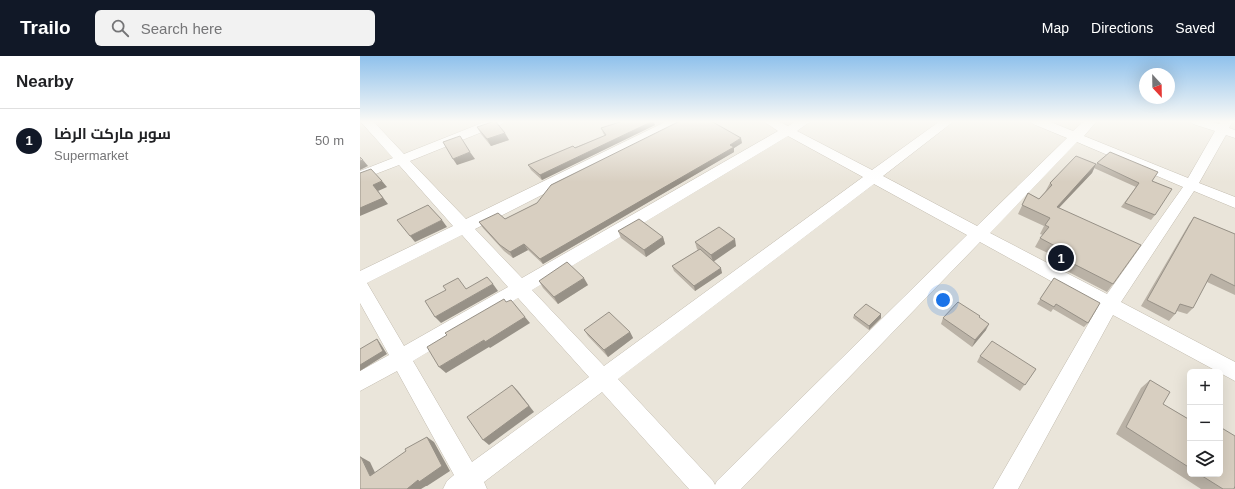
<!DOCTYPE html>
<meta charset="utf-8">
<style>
:root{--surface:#fff;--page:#f2f2f2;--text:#202124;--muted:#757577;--line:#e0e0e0;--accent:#111827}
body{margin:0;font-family:Arial,Cairo,sans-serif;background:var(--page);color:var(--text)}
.controls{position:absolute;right:12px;bottom:12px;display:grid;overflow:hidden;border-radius:6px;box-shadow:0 4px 16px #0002}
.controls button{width:36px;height:36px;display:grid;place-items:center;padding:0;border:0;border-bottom:1px solid var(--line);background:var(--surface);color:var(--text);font:20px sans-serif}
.compass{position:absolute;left:779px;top:12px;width:36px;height:36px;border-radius:50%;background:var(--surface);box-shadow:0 4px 16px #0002;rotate:158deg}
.you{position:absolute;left:583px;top:244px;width:14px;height:14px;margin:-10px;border:3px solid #fff;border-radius:50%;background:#1a73e8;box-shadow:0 0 0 6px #1a73e833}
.badge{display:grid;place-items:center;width:26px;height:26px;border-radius:50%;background:var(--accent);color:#fff;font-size:13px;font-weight:700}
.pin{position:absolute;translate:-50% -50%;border:2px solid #fff;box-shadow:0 1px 4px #0006}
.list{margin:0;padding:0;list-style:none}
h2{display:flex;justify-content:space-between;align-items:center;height:52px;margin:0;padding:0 16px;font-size:17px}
h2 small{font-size:13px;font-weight:400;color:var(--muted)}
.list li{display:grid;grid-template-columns:26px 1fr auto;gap:12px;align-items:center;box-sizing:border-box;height:64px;padding:0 16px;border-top:1px solid var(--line)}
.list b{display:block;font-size:15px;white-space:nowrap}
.list p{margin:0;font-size:13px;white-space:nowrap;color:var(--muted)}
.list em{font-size:13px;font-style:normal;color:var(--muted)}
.icon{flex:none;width:22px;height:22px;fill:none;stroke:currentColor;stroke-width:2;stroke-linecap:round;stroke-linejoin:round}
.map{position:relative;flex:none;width:875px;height:433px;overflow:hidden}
header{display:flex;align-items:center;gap:24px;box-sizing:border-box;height:56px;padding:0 20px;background:var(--accent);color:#fff}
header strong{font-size:19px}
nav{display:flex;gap:22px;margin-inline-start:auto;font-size:14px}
.search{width:280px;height:36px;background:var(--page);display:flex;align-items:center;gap:10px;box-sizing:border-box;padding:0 14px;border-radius:6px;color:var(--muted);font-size:15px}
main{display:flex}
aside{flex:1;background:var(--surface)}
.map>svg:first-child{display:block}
.residential{fill:#eae5da;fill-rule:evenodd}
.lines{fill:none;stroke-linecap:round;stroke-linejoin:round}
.minor-casing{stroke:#c2bbae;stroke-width:1}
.minor{fill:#fff;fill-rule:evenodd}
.wall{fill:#bab2a6}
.shaded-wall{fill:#979187}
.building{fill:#d8cfc1;stroke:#979187}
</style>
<header>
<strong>Trailo</strong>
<div class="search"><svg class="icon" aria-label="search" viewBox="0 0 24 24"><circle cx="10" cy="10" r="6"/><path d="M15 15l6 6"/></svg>Search here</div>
<nav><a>Map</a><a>Directions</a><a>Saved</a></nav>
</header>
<main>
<aside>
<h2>Nearby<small></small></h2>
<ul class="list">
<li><span class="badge">1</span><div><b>سوبر ماركت الرضا</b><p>Supermarket</p></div><em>50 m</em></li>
</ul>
</aside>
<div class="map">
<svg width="875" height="433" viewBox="0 0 875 433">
<rect width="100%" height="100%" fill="#f6f3ec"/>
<!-- residential -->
<path class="residential" d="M0,65h875v368h-875zM830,316h30v102h-30z"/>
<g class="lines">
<defs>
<path id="minor" d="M0,65h13l31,33 83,-33h17l-2,3 -92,37 56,58 201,-98h16l-2,3 -206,105 47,49 256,-147 -15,-10h15l10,5 8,-5h15l-14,10 75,39 68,-49h14l-71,55 94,50 90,-88 -34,-14 -2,-3h17l25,10 11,-10h13l-13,15 104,42 27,-47 -22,-7 -2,-3h18l10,3 2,-3h12l-4,7 6,2v8l-9,-3 -27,48 36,14v11l-41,-17 -73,111 114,60v19l-122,-66 -95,174h-25l105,-182 -118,-65 -239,247h-52l-87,-97 -118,90 3,7h-44l4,-8 7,-6 -57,-104 -37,20v-20l29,-16 -29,-52v-32l93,-45 -54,-61 -39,15v-9l33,-13zM428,80l75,41 -259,189 -72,-76zM717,86l106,45 -76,107 -117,-61zM514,128l93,51 -250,246 -2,4 -2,-4 -95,-102zM102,179l46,52 -104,59 -37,-63zM158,242l71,79 -117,85 -59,-101z"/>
</defs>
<!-- minor casing -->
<use href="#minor" class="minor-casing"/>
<!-- minor -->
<use href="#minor" class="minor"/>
</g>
<!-- wall -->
<g class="wall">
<polygon points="263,65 293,65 295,69 182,124 171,114 168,109 245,80 243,77 241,72"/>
<polygon points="117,71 149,84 131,90 121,78"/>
<polygon points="382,87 374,92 374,96 183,208 168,194 153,202 144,195 123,172 119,166 145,163"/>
<polygon points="737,107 792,125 795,159 791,164 761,151 776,131 734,112"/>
<polygon points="736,108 732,117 699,152 753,228 747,236 701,212 702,210 687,202 690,198 675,191 680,182 683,179 680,178 684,170 658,158 668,137 679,143 685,136 690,127"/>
<polygon points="834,161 875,178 875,239 847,226 833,252 827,258 817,255 815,258 809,265 781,250 829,168"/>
<polygon points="258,175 303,181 305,188 286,201 261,182"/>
<polygon points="335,186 376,190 353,205 362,217 335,235 314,215 312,210 338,194 337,193"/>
<polygon points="694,222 728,267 724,271 693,253 691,256 677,248"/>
<polygon points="179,225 228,229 198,248 183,232"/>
<polygon points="521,258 521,262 509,274 493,262 494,259"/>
<polygon points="620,260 619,262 626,274 612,291 581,268 583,262"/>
<polygon points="224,274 270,276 273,282 248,301 228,280"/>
<polygon points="620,300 676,313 660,335 617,306"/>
<polygon points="790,324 803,348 830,364 830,418 860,418 874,433 841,433 756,378 781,332"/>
</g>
<!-- shaded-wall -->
<g class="shaded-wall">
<polygon points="293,65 295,69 182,124 180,119"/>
<polygon points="145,77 149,84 131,90 127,83"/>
<polygon points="381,82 382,87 374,92 374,96 183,208 180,203"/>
<polygon points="110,96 115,103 97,109 93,103"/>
<polygon points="3,104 8,110 0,114 0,105"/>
<polygon points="736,108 732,117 692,159 697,151"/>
<polygon points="22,125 27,131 18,135 28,148 0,160 0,152 13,129"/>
<polygon points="82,164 87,171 55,186 50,180"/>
<polygon points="303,181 305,188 286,201 284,194"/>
<polygon points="375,183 376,190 353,206 351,199"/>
<polygon points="164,188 168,194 153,202 150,196"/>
<polygon points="361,212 362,217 335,235 334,230"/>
<polygon points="224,222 228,229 198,248 194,241"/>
<polygon points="133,228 138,235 81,267 75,261"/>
<polygon points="521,258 521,262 509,274 509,270"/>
<polygon points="165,261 170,267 130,292 129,291 86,317 79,311 124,284"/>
<polygon points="629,268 626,274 612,291 615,284"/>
<polygon points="270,276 273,282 248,301 244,294"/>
<polygon points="17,283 20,287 27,298 0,315 0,309"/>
<polygon points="152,329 158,335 174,356 129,389 123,384"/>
<polygon points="67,381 74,386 90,415 67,430 66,430 61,433 47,433"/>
<polygon points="1,401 10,406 19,425 10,420"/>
</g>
<!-- building -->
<g class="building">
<polygon points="135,65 145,77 127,83 117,71"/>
<polygon points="263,65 293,65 180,119 168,109 213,90 215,92 246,79 241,72"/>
<polygon points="320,65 351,65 381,82 370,89 374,91 180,203 164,188 150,196 140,189 119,166 138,157 145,163 177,147 191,129"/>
<polygon points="100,80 110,96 93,103 83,86"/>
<polygon points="750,96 798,116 792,125 812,133 795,159 765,147 779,127 737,107"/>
<polygon points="716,100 736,108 697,151 781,189 753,228 706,204 708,201 692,193 695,190 680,182 689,171 685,169 690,162 662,149 668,137 679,143 692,129 690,127"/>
<polygon points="0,101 3,104 0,105"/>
<polygon points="11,113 22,125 13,129 23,142 0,152 0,117"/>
<polygon points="68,149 82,164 50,180 37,164"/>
<polygon points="834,161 875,178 875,230 851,218 833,252 820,248 815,258 787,244"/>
<polygon points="279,163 303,181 284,194 258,175"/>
<polygon points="359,171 375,183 351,199 335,186"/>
<polygon points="340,193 361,212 334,230 312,210"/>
<polygon points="207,206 224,222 194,241 179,225"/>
<polygon points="127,221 133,228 75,261 65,245 86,234 83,230 98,222 106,233"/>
<polygon points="694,222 740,247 728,267 696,248 694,251 680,243"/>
<polygon points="144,243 146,246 151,244 165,261 125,286 124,284 79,311 67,291 87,279 85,277"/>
<polygon points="598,246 620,260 619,261 629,268 615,284 583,262"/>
<polygon points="506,248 521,258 509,270 494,259"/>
<polygon points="249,256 270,276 244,294 224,274"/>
<polygon points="17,283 23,295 0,309 0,293"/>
<polygon points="632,285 676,313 665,329 620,300"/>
<polygon points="790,324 810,336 803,348 830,364 830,412 766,371"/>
<polygon points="152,329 169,350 123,384 107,361"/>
<polygon points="860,371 875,380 875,430 874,433 863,433 839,418 860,418"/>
<polygon points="67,381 82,410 59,426 58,424 47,433 0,433 0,401 1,401 10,420 46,395 45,393"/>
</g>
<!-- sky -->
<linearGradient id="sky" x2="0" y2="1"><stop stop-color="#8fc1ec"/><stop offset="0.52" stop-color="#fbfaf6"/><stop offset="1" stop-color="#fbfaf6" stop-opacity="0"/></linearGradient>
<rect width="875" height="126" fill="url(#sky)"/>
</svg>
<div class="controls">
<button>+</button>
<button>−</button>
<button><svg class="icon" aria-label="layers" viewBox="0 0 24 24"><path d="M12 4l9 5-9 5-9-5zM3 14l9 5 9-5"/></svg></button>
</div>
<svg class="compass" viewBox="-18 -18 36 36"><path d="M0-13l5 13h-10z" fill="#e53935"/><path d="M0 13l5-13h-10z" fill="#757577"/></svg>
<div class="you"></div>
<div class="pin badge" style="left:701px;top:202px">1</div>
</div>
</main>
